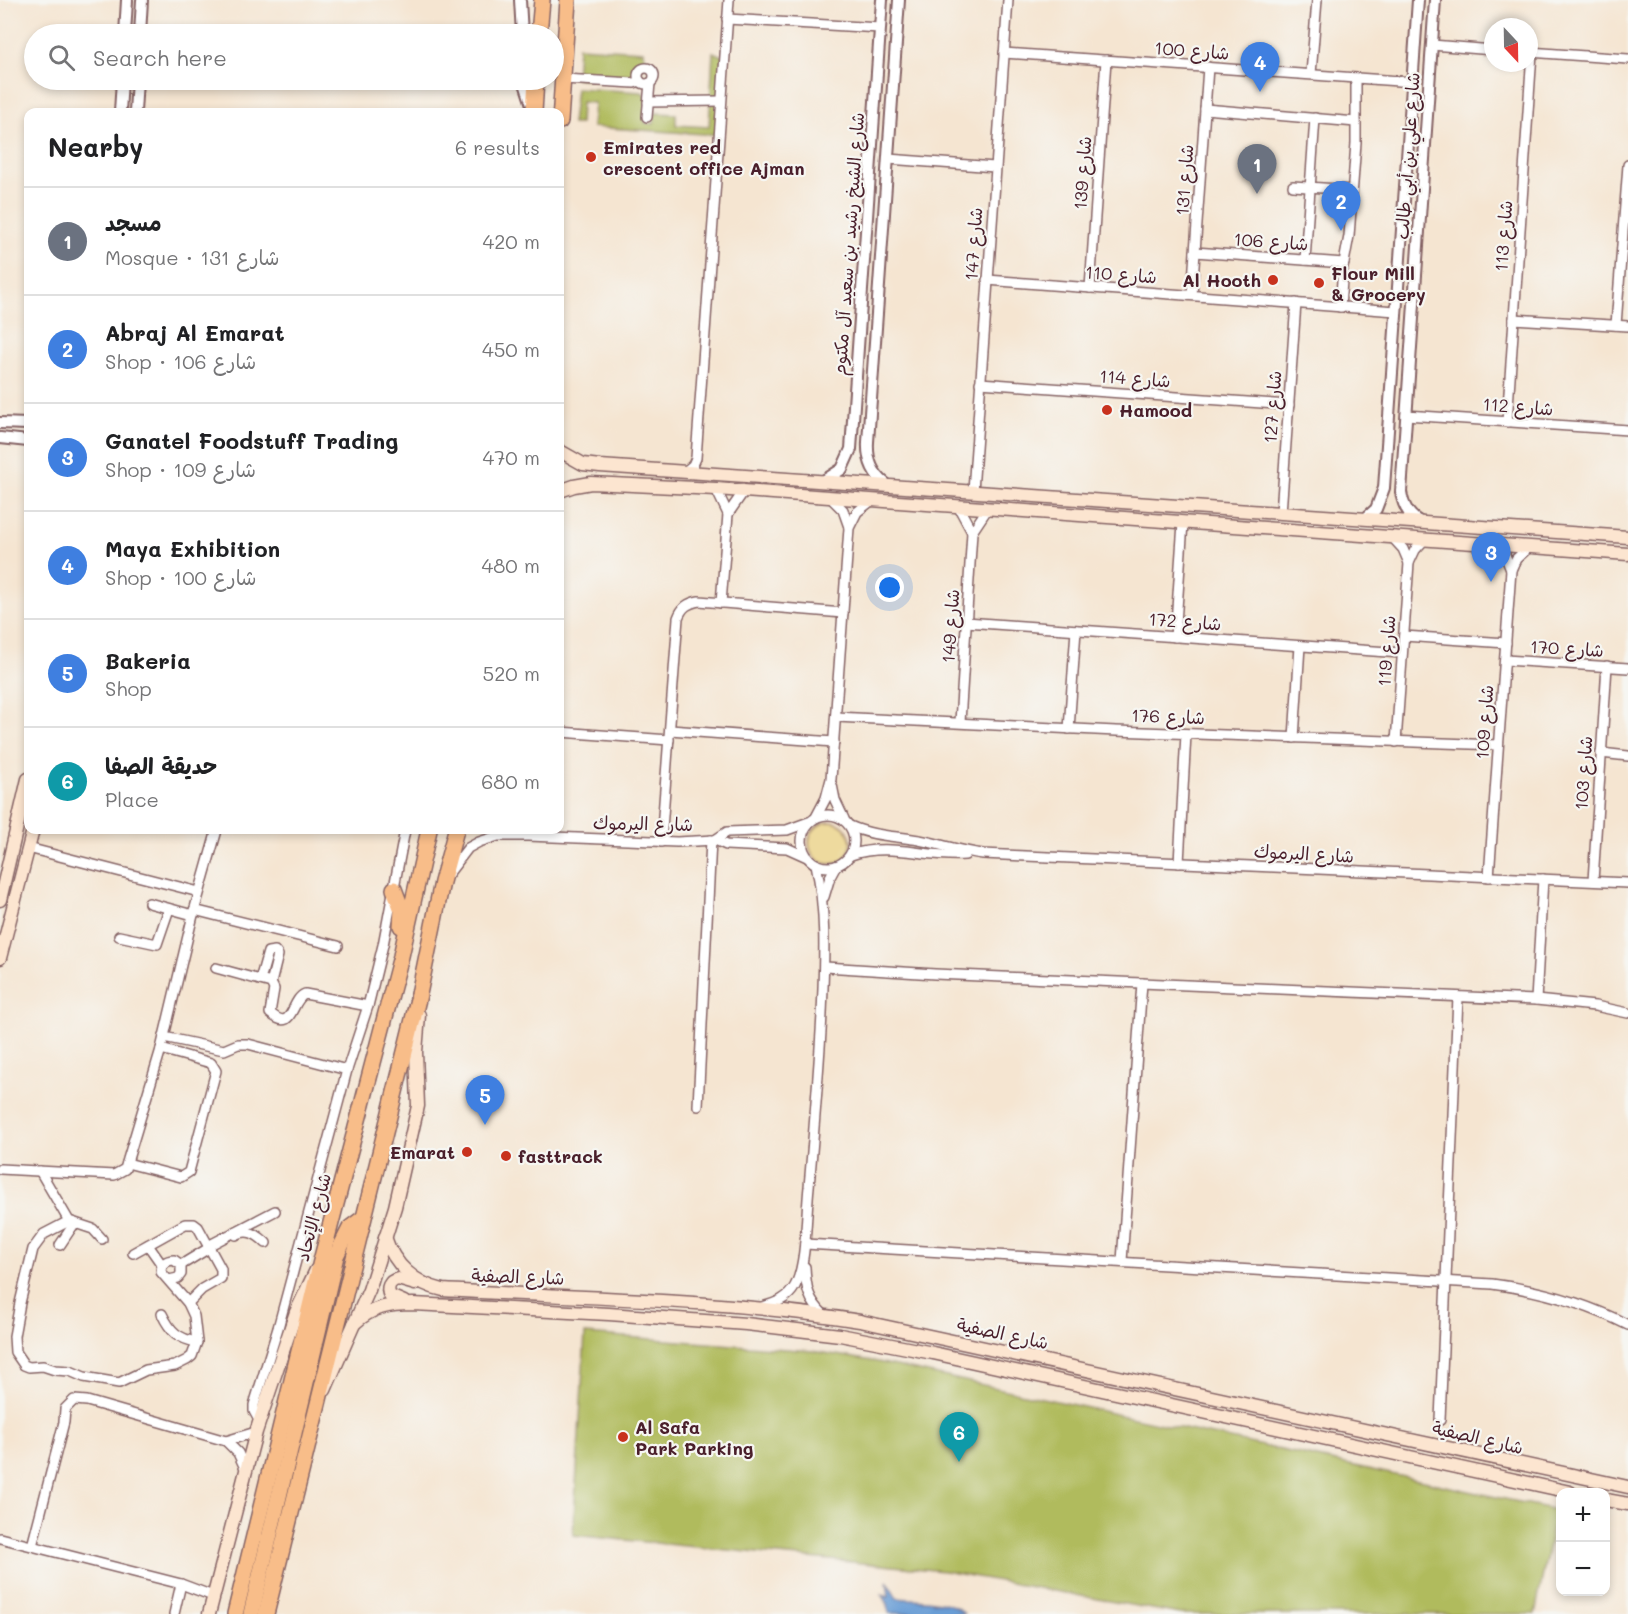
<!DOCTYPE html>
<meta charset="utf-8">
<style>
:root{--surface:#fff;--page:#f6f6f6;--text:#202124;--muted:#757577;--line:#e0e0e0;--accent:#111827}
body{margin:0;font-family:Mali,"Playpen Sans Arabic",sans-serif;background:var(--page);color:var(--text)}
.controls{position:absolute;right:18px;bottom:18px;display:grid;overflow:hidden;border-radius:12px;box-shadow:0 3px 9px #0003}
.controls button{width:54px;height:54px;display:grid;place-items:center;padding:0;border:0;border-bottom:2px solid var(--line);background:var(--surface);color:var(--text);font:30px sans-serif}
.compass{position:absolute;left:1484px;top:18px;width:54px;height:54px;border-radius:50%;background:var(--surface);box-shadow:0 3px 9px #0003;rotate:158deg}
.you{position:absolute;left:890px;top:588px;width:21px;height:21px;margin:-15px;border:4px solid #fff;border-radius:50%;background:#1a73e8;box-shadow:0 0 0 9px #1a73e833}
.badge{display:grid;place-items:center;width:39px;height:39px;border-radius:50%;background:var(--accent);color:#fff;font-size:20px;font-weight:700}
.pin{position:absolute;translate:-50% -50px;filter:drop-shadow(0 2px 3px #0008)}
.pin::after{content:'';position:absolute;top:32px;width:21px;height:18px;background:inherit;clip-path:polygon(0 0,100% 0,50% 100%)}
.list{margin:0;padding:0;list-style:none}
h2{display:flex;justify-content:space-between;align-items:center;height:78px;margin:0;padding:0 24px;font-size:26px}
h2 small{font-size:20px;font-weight:400;color:var(--muted)}
.list li{display:grid;grid-template-columns:39px 1fr auto;gap:18px;align-items:center;box-sizing:border-box;height:108px;padding:0 24px;border-top:2px solid var(--line)}
.list b{display:block;font-size:22px;white-space:nowrap}
.list p{margin:0;font-size:20px;white-space:nowrap;color:var(--muted)}
.list em{font-size:20px;font-style:normal;color:var(--muted)}
.icon{flex:none;width:33px;height:33px;fill:none;stroke:currentColor;stroke-width:2;stroke-linecap:round;stroke-linejoin:round}
.map{position:relative;flex:none;width:1628px;height:1614px;overflow:hidden}
.search{position:absolute;background:var(--surface);box-shadow:0 3px 9px #0003;left:24px;top:24px;width:540px;height:66px;display:flex;align-items:center;gap:15px;box-sizing:border-box;padding:0 21px;border-radius:33px;color:var(--muted);font-size:22px}
.panel{position:absolute;background:var(--surface);box-shadow:0 3px 9px #0003;left:24px;top:108px;width:540px;height:726px;border-radius:12px}
.map>svg:first-child{display:block}
.green{fill:#b0bb5d;stroke:#7d6d44;stroke-width:1.5}
.sand{fill:#eeda9e;stroke:#9c7c64;stroke-width:1.5}
.water{fill:#699dd5;stroke:#5a5e80;stroke-width:1.5}
.lines{fill:none;stroke-linecap:round;stroke-linejoin:round}
.minor-casing{stroke:#866465;stroke-width:12}
.tertiary-casing{stroke:#866465;stroke-width:14}
.secondary-casing{stroke:#866465;stroke-width:15}
.trunk-casing{stroke:#866465;stroke-width:18}
.minor{stroke:#fff;stroke-width:9}
.tertiary{stroke:#fff;stroke-width:10}
.secondary{stroke:#fce5d0;stroke-width:12}
.trunk{stroke:#f8bd89;stroke-width:15}
.poi-dot{fill:#c8321e;stroke:#f6f6f2;stroke-width:2}
.labels{text-anchor:middle;dominant-baseline:central;stroke-width:4.5;stroke-linejoin:round;paint-order:stroke}
.street-label{font-size:18px;fill:#4a1f2b;stroke:#f6f6f2}
.poi-label{font-size:18px;font-weight:bold;fill:#4a1f2b;stroke:#f6f6f2;text-anchor:start}
</style>
<div class="map">
<svg width="1628" height="1614" viewBox="0 0 1628 1614">
<rect width="100%" height="100%" fill="#f6f6f2"/>
<filter id="ink" filterUnits="userSpaceOnUse"><feTurbulence type="fractalNoise" baseFrequency=".0167" numOctaves="2"/><feDisplacementMap in="SourceGraphic" scale="12" xChannelSelector="R" yChannelSelector="G"/><feConvolveMatrix kernelMatrix="1 2 1 2 8 2 1 2 1" color-interpolation-filters="sRGB"/></filter>
<filter id="wash" filterUnits="userSpaceOnUse"><feTurbulence type="fractalNoise" baseFrequency=".008" numOctaves="4" result="noise"/><feDisplacementMap in="SourceGraphic" scale="24" xChannelSelector="R" yChannelSelector="G"/><feGaussianBlur stdDeviation="1.35" result="paint"/><feColorMatrix in="noise" values="0 0 0 0 0 0 0 0 0 0 0 0 0 0 0 0 0 1.4 0 .05"/><feComposite in="paint" operator="in"/></filter>
<g filter="url(#wash)">
<rect width="100%" height="100%" fill="#f5e5d1"/>
<!-- green -->
<g class="green">
<polygon points="578,47 643,51 647,64 638,70 635,82 576,78"/>
<polygon points="713,52 724,57 719,135 592,127 594,103 581,102 580,124 572,124 576,88 642,92 647,97 645,123 654,124 655,113 676,114 676,125 709,127"/>
<polygon points="585,1334 813,1351 878,1362 1556,1510 1535,1614 1180,1614 944,1571 573,1535"/>
</g>
<!-- sand -->
<circle class="sand" cx="830" cy="843" r="21"/>
<!-- water -->
<path class="water" d="M887,1581l10,17c20,2 54,0 67,16l-75,-1 -1,-9 -6,-9 7,2z"/>
</g>
<g filter="url(#ink)">
<g class="lines">
<defs>
<g id="minor">
<polyline points="727,19 880,28"/>
<polyline points="1432,45 1493,50"/>
<polyline points="1529,52 1628,59"/>
<polyline points="1004,53 1413,82"/>
<circle cx="646" cy="76" r="8"/>
<polyline points="1311,74 1317,0"/>
<polyline points="563,79 634,83 640,81"/>
<polyline points="648,102 721,101"/>
<polyline points="1205,109 1356,122"/>
<polyline points="647,117 650,83"/>
<polyline points="888,159 995,167"/>
<polyline points="1293,186 1352,190"/>
<polyline points="1195,252 1344,263"/>
<polyline points="1305,260 1315,118"/>
<polyline points="987,280 1396,311"/>
<polyline points="1090,288 1106,60"/>
<polyline points="1192,295 1208,67"/>
<polyline points="1340,307 1343,268 1349,236 1356,143 1356,78"/>
<polyline points="1514,319 1628,326"/>
<polyline points="1616,325 1628,165"/>
<polyline points="980,383 1289,405"/>
<polyline points="1406,415 1628,430"/>
<polyline points="1507,422 1532,53"/>
<polyline points="686,471 693,465 696,458 729,0"/>
<polyline points="716,489 728,514 721,603"/>
<polyline points="973,491 1008,0"/>
<polyline points="830,497 843,510 849,527"/>
<polyline points="958,506 972,532"/>
<polyline points="1281,513 1296,303"/>
<polyline points="728,514 744,491"/>
<polyline points="1392,537 1403,549 1409,563"/>
<polyline points="1495,544 1505,555 1511,570"/>
<polyline points="966,622 1402,653"/>
<polyline points="1404,636 1506,643"/>
<polyline points="1175,637 1183,523"/>
<polyline points="1505,660 1628,668"/>
<polyline points="836,717 1116,731 1498,745"/>
<polyline points="960,722 972,532 988,508"/>
<polyline points="1069,729 1076,630"/>
<polyline points="670,730 834,742"/>
<polyline points="560,732 669,740"/>
<polyline points="1294,738 1300,646"/>
<polyline points="1396,742 1409,563 1415,550 1425,539"/>
<polyline points="1601,753 1628,756"/>
<polyline points="832,785 835,800 844,819"/>
<circle cx="828" cy="841" r="26"/>
<polyline points="816,817 826,798 831,779 849,528 857,512 871,501"/>
<path d="M850,826c22,10 45,10 69,14 21,4 42,11 64,14l645,29"/>
<polyline points="715,840 727,832 787,830 809,822"/>
<path d="M661,842l17,-224c4,-11 10,-15 21,-17l144,12"/>
<polyline points="28,848 199,892"/>
<path d="M851,855c37,-13 76,3 114,0"/>
<polyline points="1179,863 1186,734"/>
<polyline points="1489,877 1511,570 1516,559 1529,547"/>
<polyline points="445,878 468,848 479,842 498,836 528,836 677,842 715,840 726,845 787,848 807,857"/>
<polyline points="1593,881 1607,666"/>
<polyline points="824,897 830,877 836,866"/>
<polyline points="149,903 193,915"/>
<polyline points="194,910 338,946"/>
<polyline points="119,936 157,944 169,909"/>
<polyline points="825,967 935,974 1536,1000 1595,1006 1628,1013"/>
<path d="M216,968l55,15 3,6 -4,24c24,21 20,-13 35,-19l63,12"/>
<polyline points="260,980 268,952 275,951 278,955 271,983"/>
<polyline points="1536,1000 1543,879"/>
<polyline points="164,1037 224,1050 238,1044 248,1044 347,1070"/>
<polyline points="698,1106 711,840"/>
<polyline points="127,1163 181,1177 189,1172 190,1168 216,1071 211,1063 161,1049"/>
<polyline points="0,1169 114,1175 125,1169 161,1049 193,915 217,830"/>
<polyline points="40,1171 69,1221 93,1229 102,1239"/>
<path d="M69,1221l-25,13 -11,15 -13,54 -6,33 1,16 9,13 5,2 14,-1 12,4 15,1 14,6 35,6 27,-13 29,-4 12,-6 5,-4 5,-14 -3,-26 -6,-13 -27,-31c0,-8 5,-12 13,-12l7,5v9l-3,4 -9,2"/>
<path d="M236,1235c11,-7 21,-1 30,8"/>
<path d="M805,1244l687,40c48,6 93,19 136,41"/>
<polyline points="60,1245 74,1224"/>
<polyline points="148,1245 162,1265"/>
<polyline points="208,1246 275,1211"/>
<polyline points="133,1253 185,1224 194,1224 198,1227 221,1269 221,1278 202,1289 188,1303"/>
<polyline points="1122,1261 1142,983"/>
<polyline points="181,1265 209,1248"/>
<path d="M805,1267c1,21 3,33 19,48"/>
<path d="M762,1307c14,-4 26,-8 33,-21 12,-22 11,-73 14,-99 5,-58 10,-115 13,-173 2,-51 5,-100 -6,-150"/>
<path d="M162,1314c8,17 16,25 35,28"/>
<polyline points="1440,1420 1458,997"/>
<polyline points="260,1422 254,1411 254,1405 278,1328 347,1070 368,1006 383,945 405,830"/>
<polyline points="226,1441 256,1432"/>
<polyline points="0,1538 181,1584 213,1596"/>
<polyline points="32,1546 64,1422 65,1409 74,1400 87,1401 226,1441 238,1453 245,1468"/>
<polyline points="174,1614 181,1584"/>
</g>
<g id="tertiary">
<polyline points="520,0 522,34"/>
<polyline points="125,34 127,0"/>
<polyline points="140,34 142,0"/>
<polyline points="524,80 533,108"/>
<polyline points="120,112 122,80"/>
<polyline points="135,112 137,80"/>
<polyline points="0,423 28,424"/>
<polyline points="0,438 28,441"/>
<polyline points="825,480 842,469 851,449 882,0"/>
<path d="M886,484c-14,-11 -19,-24 -18,-42l31,-442"/>
<polyline points="1366,518 1376,509 1384,488 1418,0"/>
<path d="M1420,522c-12,-6 -17,-17 -19,-30l34,-492"/>
</g>
<g id="secondary">
<polyline points="560,451 583,464 600,466 1628,537"/>
<polyline points="560,491 574,486 591,483 716,489 1628,554"/>
<polyline points="0,900 28,779"/>
<polyline points="0,958 33,830"/>
<path d="M385,1237c9,28 30,47 58,53 139,8 279,9 417,31l768,166"/>
<path d="M404,1302l-14,-6c-4,-8 -1,-15 8,-17l17,5"/>
<path d="M354,1324c17,-17 36,-20 59,-20l196,10 137,10 94,11 93,18 637,139"/>
<polyline points="325,1390 369,1290 395,1207 418,1106 416,1052 419,1015"/>
<polyline points="1606,1500 1628,1504"/>
<polyline points="209,1614 256,1432 296,1312 316,1270"/>
</g>
<g id="trunk">
<polyline points="539,34 542,0"/>
<polyline points="534,112 536,80"/>
<polyline points="560,121 568,0"/>
<polyline points="394,889 402,910 401,926"/>
<polyline points="235,1614 321,1261 401,956 429,830"/>
<polyline points="251,1614 336,1256 350,1228 362,1219"/>
<polyline points="266,1614 418,999 442,882 456,830"/>
</g>
</defs>
<!-- minor casing -->
<use href="#minor" class="minor-casing"/>
<!-- tertiary casing -->
<use href="#tertiary" class="tertiary-casing"/>
<!-- secondary casing -->
<use href="#secondary" class="secondary-casing"/>
<!-- trunk casing -->
<use href="#trunk" class="trunk-casing"/>
<!-- minor -->
<use href="#minor" class="minor"/>
<!-- tertiary -->
<use href="#tertiary" class="tertiary"/>
<!-- secondary -->
<use href="#secondary" class="secondary"/>
<!-- trunk -->
<use href="#trunk" class="trunk"/>
</g>
</g>
<!-- markers -->
<g class="poi-dot">
<circle cx="591" cy="157" r="6"/>
<circle cx="1273" cy="280" r="6"/>
<circle cx="1319" cy="283" r="6"/>
<circle cx="1107" cy="410" r="6"/>
<circle cx="467" cy="1152" r="6"/>
<circle cx="506" cy="1156" r="6"/>
<circle cx="623" cy="1437" r="6"/>
</g>
<g class="labels">
<!-- street labels -->
<g class="street-label">
<text transform="translate(1192 50) rotate(4)">شارع 100</text>
<text transform="translate(1407 156) rotate(-86)">شارع علي بن أبي طالب</text>
<text transform="translate(1082 173) rotate(-86)">شارع 139</text>
<text transform="translate(1184 180) rotate(-86)">شارع 131</text>
<text transform="translate(1503 236) rotate(-86)">شارع 113</text>
<text transform="translate(1271 241) rotate(4)">شارع 106</text>
<text transform="translate(848 244) rotate(-86)">شارع الشيخ رشيد بن سعيد آل مكتوم</text>
<text transform="translate(973 244) rotate(-86)">شارع 147</text>
<text transform="translate(1121 274) rotate(4)">شارع 110</text>
<text transform="translate(1135 378) rotate(4)">شارع 114</text>
<text transform="translate(1518 406) rotate(4)">شارع 112</text>
<text transform="translate(1272 407) rotate(-86)">شارع 127</text>
<text transform="translate(1185 621) rotate(4)">شارع 172</text>
<text transform="translate(950 626) rotate(-86)">شارع 149</text>
<text transform="translate(1567 648) rotate(3)">شارع 170</text>
<text transform="translate(1386 651) rotate(-86)">شارع 119</text>
<text transform="translate(1168 716) rotate(2)">شارع 176</text>
<text transform="translate(1484 722) rotate(-86)">شارع 109</text>
<text transform="translate(1583 773) rotate(-86)">شارع 103</text>
<text transform="translate(643 823) rotate(1)">شارع اليرموك</text>
<text transform="translate(1304 853) rotate(3)">شارع اليرموك</text>
<text transform="translate(313 1217) rotate(-75)">شارع الإتحاد</text>
<text transform="translate(518 1276) rotate(2)">شارع الصفية</text>
<text transform="translate(1003 1333) rotate(12)">شارع الصفية</text>
<text transform="translate(1478 1437) rotate(13)">شارع الصفية</text>
</g>
<!-- poi labels -->
<g class="poi-label">
<text x="603" y="147">Emirates red<tspan x="603" dy="21">crescent office Ajman</tspan></text>
<text x="1331" y="273">Flour Mill<tspan x="1331" dy="21">&amp; Grocery</tspan></text>
<text x="1261" y="280" text-anchor="end">Al Hooth</text>
<text x="1119" y="410">Hamood</text>
<text x="455" y="1152" text-anchor="end">Emarat</text>
<text x="518" y="1156">fasttrack</text>
<text x="635" y="1427">Al Safa<tspan x="635" dy="21">Park Parking</tspan></text>
</g>
</g>
</svg>
<div class="controls">
<button>+</button>
<button>−</button>
</div>
<svg class="compass" viewBox="-18 -18 36 36"><path d="M0-13l5 13h-10z" fill="#e53935"/><path d="M0 13l5-13h-10z" fill="#757577"/></svg>
<div class="you"></div>
<div class="pin badge" style="left:1257px;top:194px;background:#6b7280">1</div>
<div class="pin badge" style="left:1341px;top:231px;background:#3f7fe0">2</div>
<div class="pin badge" style="left:1491px;top:582px;background:#3f7fe0">3</div>
<div class="pin badge" style="left:1260px;top:92px;background:#3f7fe0">4</div>
<div class="pin badge" style="left:485px;top:1125px;background:#3f7fe0">5</div>
<div class="pin badge" style="left:959px;top:1462px;background:#0f9aa8">6</div>
<div class="search"><svg class="icon" aria-label="search" viewBox="0 0 24 24"><circle cx="10" cy="10" r="6"/><path d="M15 15l6 6"/></svg>Search here</div>
<section class="panel">
<h2>Nearby<small>6 results</small></h2>
<ul class="list">
<li><span class="badge" style="background:#6b7280">1</span><div><b>مسجد</b><p>Mosque · شارع 131</p></div><em>420 m</em></li>
<li><span class="badge" style="background:#3f7fe0">2</span><div><b>Abraj Al Emarat</b><p>Shop · شارع 106</p></div><em>450 m</em></li>
<li><span class="badge" style="background:#3f7fe0">3</span><div><b>Ganatel Foodstuff Trading</b><p>Shop · شارع 109</p></div><em>470 m</em></li>
<li><span class="badge" style="background:#3f7fe0">4</span><div><b>Maya Exhibition</b><p>Shop · شارع 100</p></div><em>480 m</em></li>
<li><span class="badge" style="background:#3f7fe0">5</span><div><b>Bakeria</b><p>Shop</p></div><em>520 m</em></li>
<li><span class="badge" style="background:#0f9aa8">6</span><div><b>حديقة الصفا</b><p>Place</p></div><em>680 m</em></li>
</ul>
</section>
</div>
